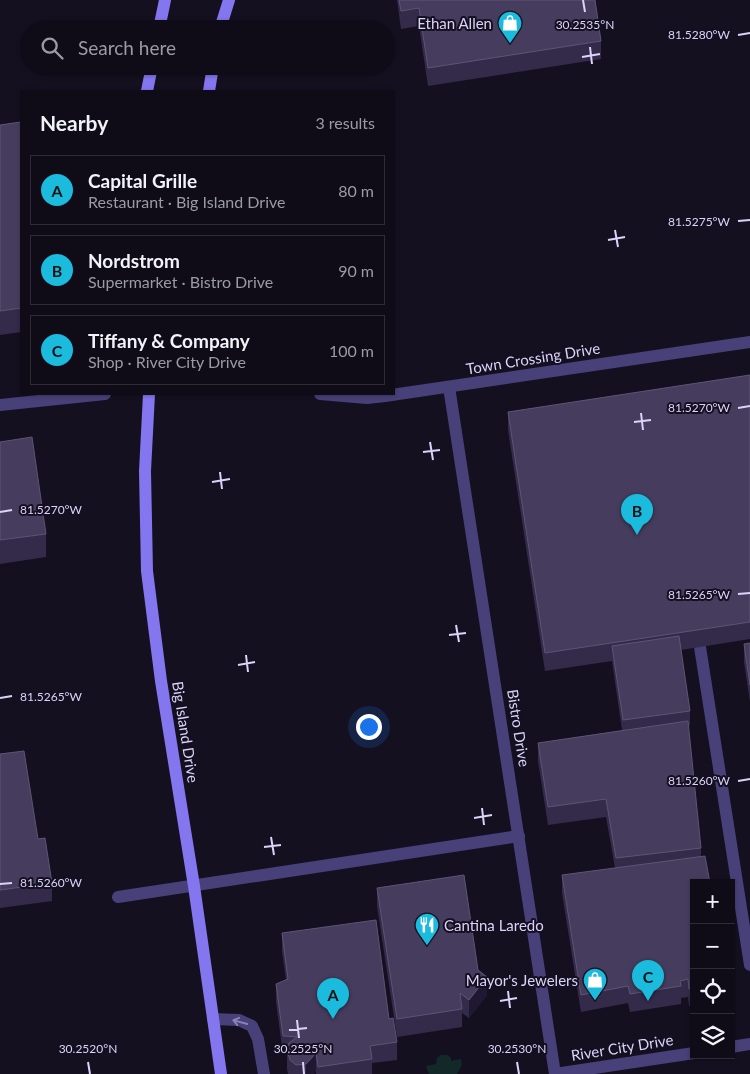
<!DOCTYPE html>
<meta charset="utf-8">
<style>
:root{--surface:#0f0c18;--page:#181521;--text:#f1f3f6;--muted:#9b9ba2;--line:#2f2c37;--accent:#1bbbde}
body{margin:0;font-family:Lato,sans-serif;background:var(--page);color:var(--text)}
.controls{position:absolute;right:15px;bottom:15px;display:grid;overflow:hidden;border-radius:0px;box-shadow:0 1px 4px #0004}
.controls button{width:45px;height:45px;display:grid;place-items:center;padding:0;border:0;border-bottom:1px solid var(--line);background:var(--surface);color:var(--text);font:25px sans-serif}
.you{position:absolute;left:368px;top:726px;width:18px;height:18px;margin:-12px;border:4px solid #fff;border-radius:50%;background:#1a73e8;box-shadow:0 0 0 8px #1a73e833}
.badge{display:grid;place-items:center;width:32px;height:32px;border-radius:50%;background:var(--accent);color:#111;font-size:16px;font-weight:700}
.pin{position:absolute;translate:-50% -41px;filter:drop-shadow(0 1px 2px #0008)}
.pin::after{content:'';position:absolute;top:26px;width:18px;height:15px;background:inherit;clip-path:polygon(0 0,100% 0,50% 100%)}
.list{margin:0;padding:0;list-style:none}
h2{display:flex;justify-content:space-between;align-items:center;height:65px;margin:0;padding:0 20px;font-size:21px}
h2 small{font-size:16px;font-weight:400;color:var(--muted)}
.list li{display:grid;grid-template-columns:32px 1fr auto;gap:15px;align-items:center;box-sizing:border-box;height:70px;margin:0 10px 10px;padding:0 10px;border:1px solid var(--line);border-radius:0px}
.list b{display:block;font-size:19px;white-space:nowrap}
.list p{margin:0;font-size:16px;white-space:nowrap;color:var(--muted)}
.list em{font-size:16px;font-style:normal;color:var(--muted)}
.icon{flex:none;width:28px;height:28px;fill:none;stroke:currentColor;stroke-width:2;stroke-linecap:round;stroke-linejoin:round}
.map{position:relative;flex:none;width:750px;height:1074px;overflow:hidden}
.search{position:absolute;background:var(--surface);box-shadow:0 1px 4px #0004;left:20px;top:20px;width:375px;height:55px;display:flex;align-items:center;gap:12px;box-sizing:border-box;padding:0 18px;border-radius:28px;color:var(--muted);font-size:19px}
.panel{position:absolute;background:var(--surface);box-shadow:0 1px 4px #0004;left:20px;top:90px;width:375px;height:305px;border-radius:0px}
.map>svg:first-child{display:block}
.green{fill:#132829}
.lines{fill:none;stroke-linecap:round;stroke-linejoin:round}
.lane{stroke:#474079;stroke-width:12}
.street{stroke:#474079;stroke-width:12}
.secondary{stroke:#8376ef;stroke-width:12}
.wall{fill:#342b4b}
.shaded-wall{fill:#1f1832}
.building{fill:#463d5e;stroke:#5d5476}
.oneway{stroke:#8a82b3}
.ticks{fill:none;stroke:#dbd3fa;stroke-width:2}
.labels{text-anchor:middle;dominant-baseline:central;stroke-width:4;stroke-linejoin:round;paint-order:stroke}
.poi-label{font-size:15px;fill:#dbd3fa;stroke:#141020;text-anchor:end}
.street-label{font-size:15px;fill:#dbd3fa;stroke:#141020}
.ticks-label{font-size:12px;text-anchor:middle;fill:#dbd3fa;stroke:#141020;stroke-width:4;stroke-linejoin:round;paint-order:stroke}
</style>
<div class="map">
<svg width="750" height="1074" viewBox="0 0 750 1074">
<rect width="100%" height="100%" fill="#141020"/>
<!-- green -->
<polygon class="green" points="441,1055 448,1055 451,1058 451,1061 461,1059 462,1065 457,1074 429,1074 426,1066 436,1064 437,1058"/>
<g class="lines">
<!-- lane -->
<g class="lane">
<polyline points="0,405 105,394"/>
<polyline points="118,897 519,836"/>
<polyline points="213,1019 239,1020 252,1026 258,1039 264,1074"/>
</g>
<!-- street -->
<g class="street">
<polyline points="449,387 555,1074"/>
<polyline points="320,394 367,398 385,396 750,342"/>
<polyline points="700,647 750,965"/>
<polyline points="731,1047 750,1044"/>
<polyline points="555,1074 694,1053"/>
</g>
<!-- secondary -->
<g class="secondary">
<polyline points="159,29 165,0"/>
<polyline points="220,29 229,0"/>
<polyline points="147,91 152,66"/>
<polyline points="209,91 213,66"/>
<polyline points="149,394 145,471 147,571 161,681 194,886 221,1074"/>
</g>
</g>
<!-- wall -->
<g class="wall">
<polygon points="397,0 595,0 601,41 601,59 428,86 419,26 401,29"/>
<polygon points="21,122 21,332 0,335 0,125"/>
<polygon points="750,375 750,639 681,650 690,711 690,725 688,725 701,848 701,856 694,883 694,1006 689,1006 688,997 681,998 681,1004 630,1012 628,1003 581,1012 562,893 562,875 615,868 606,817 548,825 538,761 538,743 622,730 612,661 545,671 508,430 508,412"/>
<polygon points="0,442 46,534 46,557 0,564"/>
<polygon points="750,643 750,702 744,662 744,644"/>
<polygon points="0,754 38,839 52,883 52,901 0,908"/>
<polygon points="377,888 478,970 487,995 469,1018 462,1013 462,1027 397,1037 377,906"/>
<polygon points="282,933 389,1019 397,1042 397,1060 372,1063 372,1074 316,1074 316,1071 313,1074 288,1074 287,1069 287,1054 283,1054 276,1002 276,984 286,980 282,951"/>
</g>
<!-- shaded-wall -->
<g class="shaded-wall">
<polygon points="487,977 487,995 469,1018 469,1000"/>
<polygon points="316,1053 316,1071 313,1074 306,1074 306,1064"/>
</g>
<!-- building -->
<g class="building">
<polygon points="399,0 595,0 601,41 428,68 419,8 401,11"/>
<polygon points="21,122 21,308 0,311 0,125"/>
<polygon points="750,375 750,622 545,653 508,412"/>
<polygon points="32,437 46,534 0,540 0,442"/>
<polygon points="679,636 690,711 623,720 612,646"/>
<polygon points="750,643 750,685 744,644"/>
<polygon points="688,721 701,848 616,858 606,799 548,807 538,743"/>
<polygon points="24,751 38,839 45,838 52,883 0,890 0,754"/>
<polygon points="705,856 710,883 694,883 694,988 689,989 688,979 680,981 681,986 630,994 628,986 581,995 562,875"/>
<polygon points="464,875 478,970 487,977 469,1000 460,993 462,1009 397,1019 377,888"/>
<polygon points="376,920 389,1019 393,1018 397,1042 370,1046 372,1059 318,1067 316,1053 306,1064 296,1065 290,1060 287,1051 289,1043 297,1037 283,1036 276,984 288,979 282,933"/>
</g>
<!-- one-way arrows -->
<defs><path id="oneway-shaft" d="M-6 0H5M1.5-3L5.5 0L1.5 3" fill="none" stroke-width="1.6" stroke-linecap="round" stroke-linejoin="round" transform="scale(1.25)"/></defs>
<use class="oneway" href="#oneway-shaft" transform="translate(240 1022) rotate(-165)"/>
<!-- ticks -->
<path class="ticks" d="M583,0l2,12M738,35l12,-2M590,47l2,17M582,57l18,-3M738,221l12,-1M615,230l3,17M608,240l17,-3M738,408l12,-2M641,413l2,17M634,422l17,-2M430,442l3,18M423,452l17,-2M220,472l2,17M212,482l18,-3M0,512l12,-2M738,594l12,-1M456,625l3,17M449,635l17,-2M246,655l2,17M238,665l17,-3M0,698l12,-2M738,781l12,-2M482,808l2,17M474,818l18,-3M271,837l3,18M264,847l17,-2M0,884l12,-1M508,991l2,17M500,1001l17,-3M297,1020l2,18M289,1030l18,-2M88,1062l2,12M303,1062l1,12M517,1062l2,12"/>
<!-- icons -->
<defs>
<symbol id="shop-pin" viewBox="-11 -11 22 30"><path d="M0 17L-7.5 6A9.5 9.5 0 1 1 7.5 6Z" fill="#1bbbde" stroke="#141020"/><path d="M-5-2.5h2.3a2.7 3.5 0 0 1 5.4 0H5L5.5 6h-11ZM-1.5-2.5h3a1.5 2.3 0 0 0-3 0Z" fill="#fff"/></symbol>
<symbol id="restaurant-pin" viewBox="-11 -11 22 30"><path d="M0 17L-7.5 6A9.5 9.5 0 1 1 7.5 6Z" fill="#1bbbde" stroke="#141020"/><path d="M-5-6h1v4h1v-4h1v4h1v-4h1v5L-1.5 .5V6h-2V.5L-5-1ZM5-6V6H3V1.5H1.5Q1.5-4 5-6Z" fill="#fff"/></symbol>
</defs>
<g fill-rule="evenodd">
<use href="#shop-pin" x="496" y="9" width="28" height="38"/>
<use href="#restaurant-pin" x="413" y="911" width="28" height="38"/>
<use href="#shop-pin" x="581" y="966" width="28" height="38"/>
</g>
<g class="labels">
<!-- poi labels -->
<g class="poi-label">
<text x="492" y="23">Ethan Allen</text>
<text x="444" y="925" text-anchor="start">Cantina Laredo</text>
<text x="578" y="980">Mayor's Jewelers</text>
</g>
<!-- street labels -->
<g class="street-label">
<text transform="translate(533 358) rotate(-9)">Town Crossing Drive</text>
<text transform="translate(519 728) rotate(81)">Bistro Drive</text>
<text transform="translate(186 732) rotate(81)">Big Island Drive</text>
<text transform="translate(622 1047) rotate(-9)">River City Drive</text>
</g>
</g>
<g class="ticks-label">
<text x="585" y="29">30.2535°N</text>
<text x="699" y="39">81.5280°W</text>
<text x="699" y="226">81.5275°W</text>
<text x="699" y="412">81.5270°W</text>
<text x="51" y="514">81.5270°W</text>
<text x="699" y="599">81.5265°W</text>
<text x="51" y="701">81.5265°W</text>
<text x="699" y="785">81.5260°W</text>
<text x="51" y="887">81.5260°W</text>
<text x="88" y="1053">30.2520°N</text>
<text x="303" y="1053">30.2525°N</text>
<text x="517" y="1053">30.2530°N</text>
</g>
</svg>
<div class="controls">
<button>+</button>
<button>−</button>
<button><svg class="icon" aria-label="locate" viewBox="0 0 24 24"><circle cx="12" cy="12" r="6"/><path d="M12 2v4M12 18v4M2 12h4M18 12h4"/></svg></button>
<button><svg class="icon" aria-label="layers" viewBox="0 0 24 24"><path d="M12 4l9 5-9 5-9-5zM3 14l9 5 9-5"/></svg></button>
</div>
<div class="you"></div>
<div class="pin badge" style="left:333px;top:1019px">A</div>
<div class="pin badge" style="left:637px;top:535px">B</div>
<div class="pin badge" style="left:648px;top:1001px">C</div>
<div class="search"><svg class="icon" aria-label="search" viewBox="0 0 24 24"><circle cx="10" cy="10" r="6"/><path d="M15 15l6 6"/></svg>Search here</div>
<section class="panel">
<h2>Nearby<small>3 results</small></h2>
<ul class="list">
<li><span class="badge">A</span><div><b>Capital Grille</b><p>Restaurant · Big Island Drive</p></div><em>80 m</em></li>
<li><span class="badge">B</span><div><b>Nordstrom</b><p>Supermarket · Bistro Drive</p></div><em>90 m</em></li>
<li><span class="badge">C</span><div><b>Tiffany &amp; Company</b><p>Shop · River City Drive</p></div><em>100 m</em></li>
</ul>
</section>
</div>
